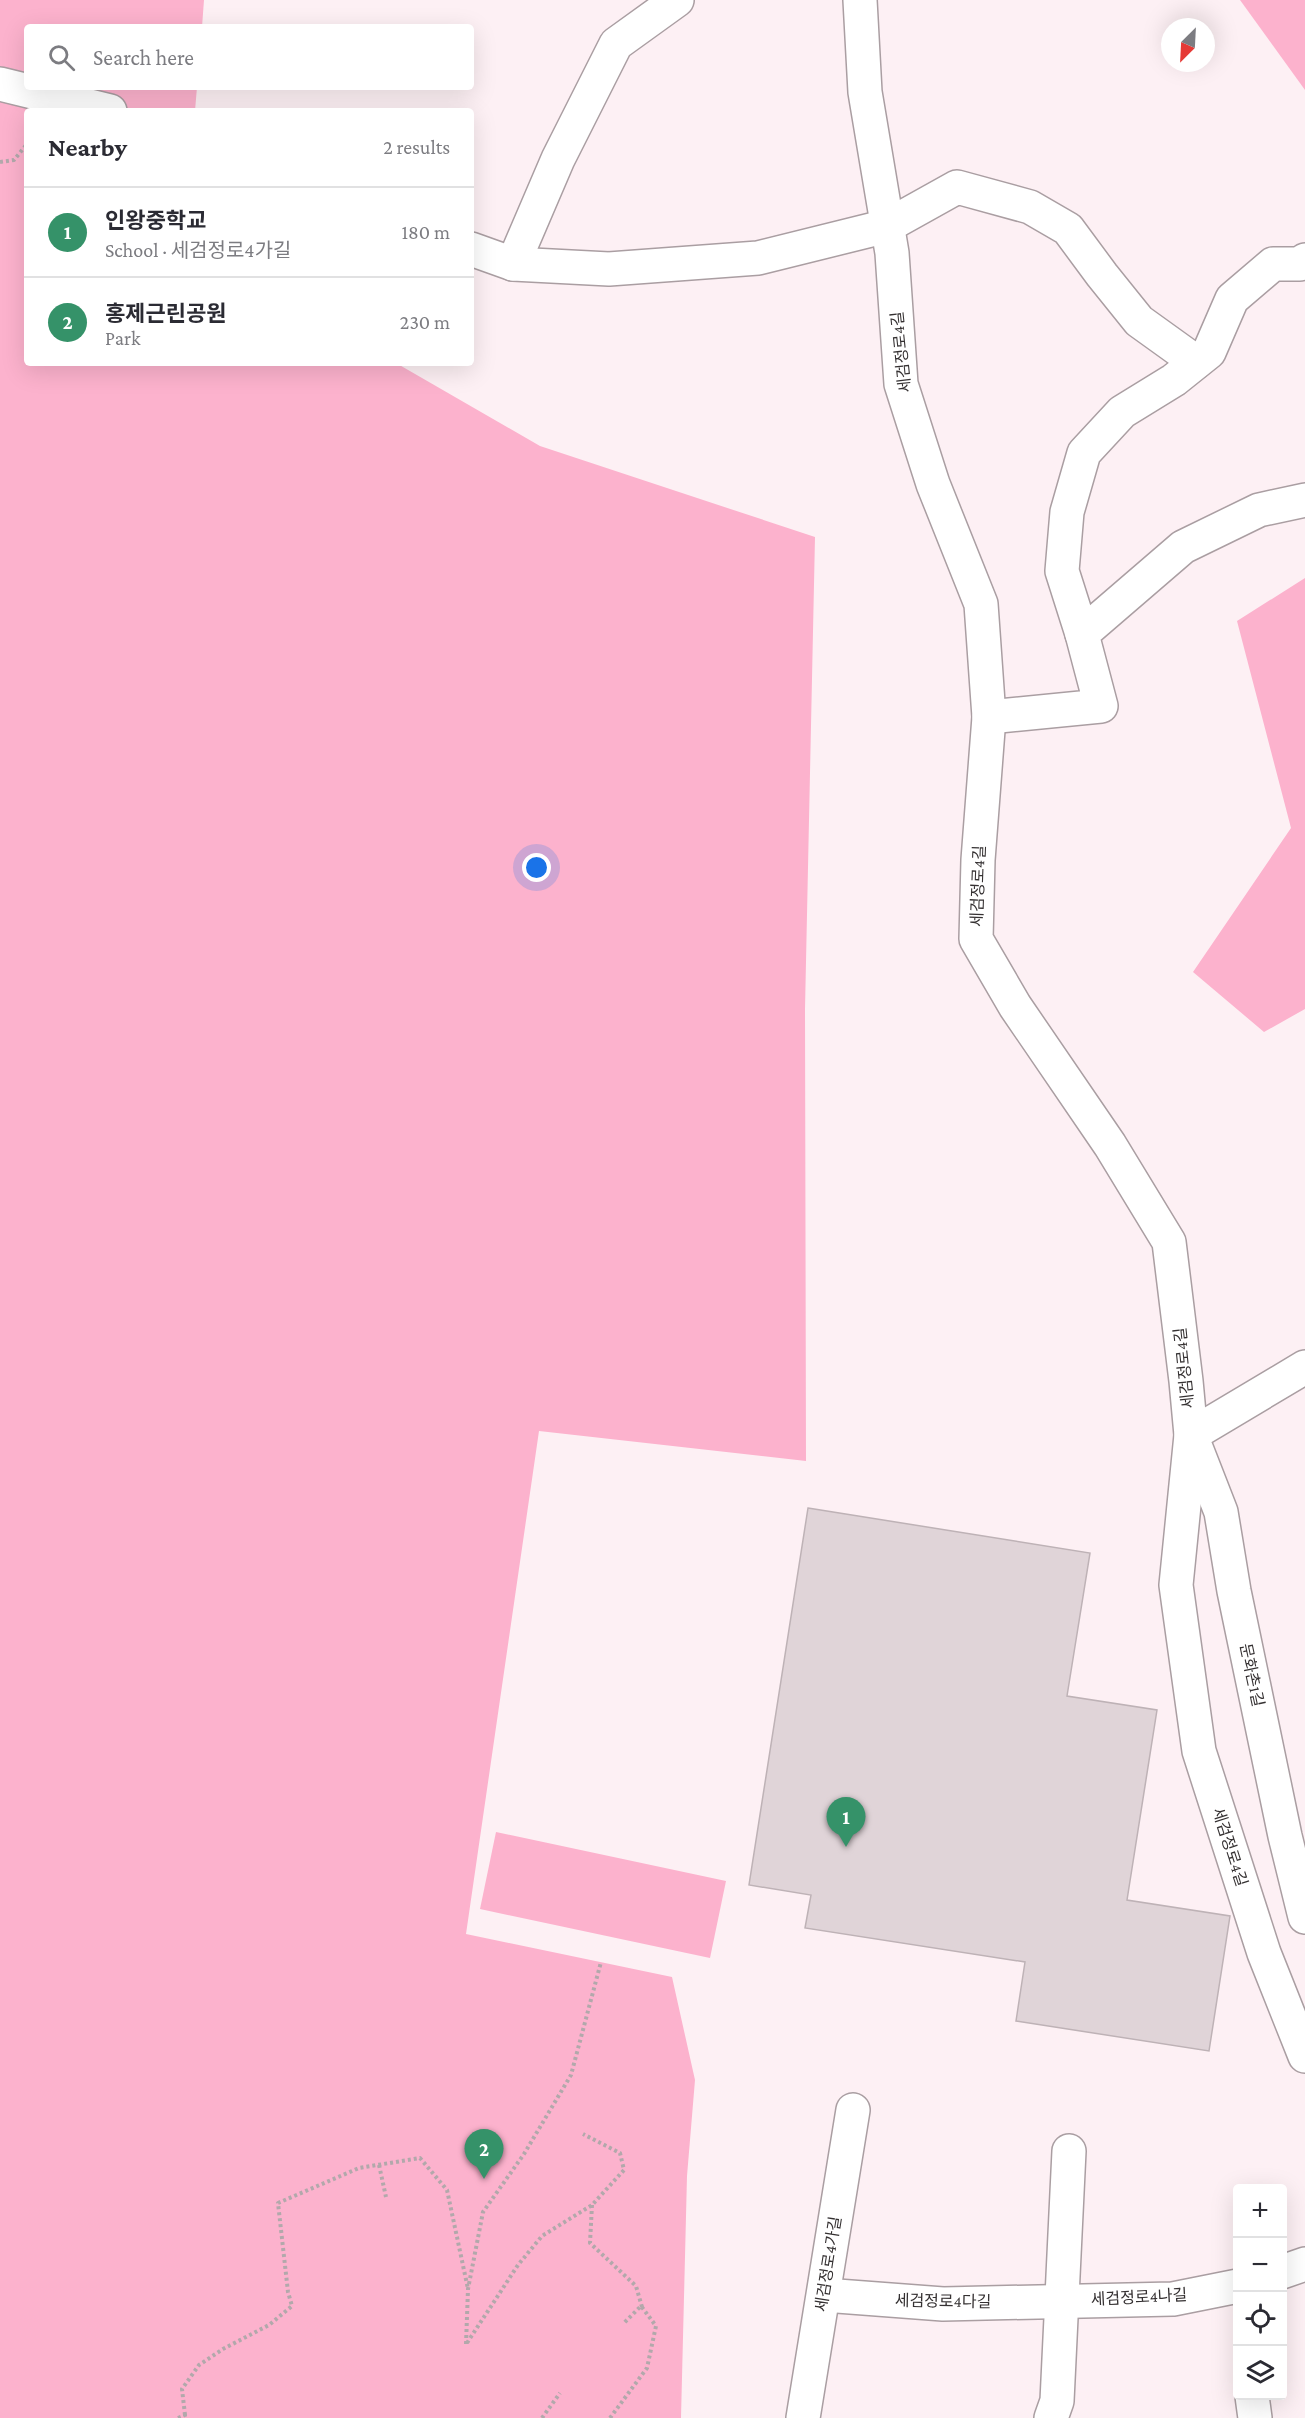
<!DOCTYPE html>
<meta charset="utf-8">
<style>
:root{--surface:#fff;--page:#f7f7f7;--text:#2b2b33;--muted:#7c7c81;--line:#e1e1e2;--accent:#359269}
body{margin:0;font-family:"Crimson Pro","Noto Sans KR",serif;background:var(--page);color:var(--text)}
.controls{position:absolute;right:18px;bottom:18px;display:grid;overflow:hidden;border-radius:6px;box-shadow:0 6px 24px #0002}
.controls button{width:54px;height:54px;display:grid;place-items:center;padding:0;border:0;border-bottom:2px solid var(--line);background:var(--surface);color:var(--text);font:30px sans-serif}
.compass{position:absolute;left:1161px;top:18px;width:54px;height:54px;border-radius:50%;background:var(--surface);box-shadow:0 6px 24px #0002;rotate:204deg}
.you{position:absolute;left:537px;top:868px;width:21px;height:21px;margin:-15px;border:4px solid #fff;border-radius:50%;background:#1a73e8;box-shadow:0 0 0 9px #1a73e833}
.badge{display:grid;place-items:center;width:39px;height:39px;border-radius:50%;background:var(--accent);color:#fff;font-size:20px;font-weight:700}
.pin{position:absolute;translate:-50% -50px;filter:drop-shadow(0 2px 3px #0008)}
.pin::after{content:'';position:absolute;top:32px;width:21px;height:18px;background:inherit;clip-path:polygon(0 0,100% 0,50% 100%)}
.list{margin:0;padding:0;list-style:none}
h2{display:flex;justify-content:space-between;align-items:center;height:78px;margin:0;padding:0 24px;font-size:26px}
h2 small{font-size:20px;font-weight:400;color:var(--muted)}
.list li{display:grid;grid-template-columns:39px 1fr auto;gap:18px;align-items:center;box-sizing:border-box;height:90px;padding:0 24px;border-top:2px solid var(--line)}
.list b{display:block;font-size:22px;white-space:nowrap}
.list p{margin:0;font-size:20px;white-space:nowrap;color:var(--muted)}
.list em{font-size:20px;font-style:normal;color:var(--muted)}
.icon{flex:none;width:33px;height:33px;fill:none;stroke:currentColor;stroke-width:2;stroke-linecap:round;stroke-linejoin:round}
.map{position:relative;flex:none;width:1305px;height:2418px;overflow:hidden}
.search{position:absolute;background:var(--surface);box-shadow:0 6px 24px #0002;left:24px;top:24px;width:450px;height:66px;display:flex;align-items:center;gap:15px;box-sizing:border-box;padding:0 21px;border-radius:6px;color:var(--muted);font-size:22px}
.panel{position:absolute;background:var(--surface);box-shadow:0 6px 24px #0002;left:24px;top:108px;width:450px;height:258px;border-radius:6px}
.map>svg:first-child{display:block}
.green{fill:#fcb2cd}
.building{fill:#e0d4d8;stroke:#beb2b6;stroke-width:1.5}
.lines{fill:none;stroke-linecap:round;stroke-linejoin:round}
.minor-casing{stroke:#aa9ea2;stroke-width:36}
.path{stroke:#b2a8ab;stroke-width:4;stroke-dasharray:3 3;stroke-linecap:butt}
.minor{stroke:#fff;stroke-width:33}
.labels{text-anchor:middle;dominant-baseline:central;stroke-width:4.5;stroke-linejoin:round;paint-order:stroke}
.street-label{font-size:16px;fill:#353132;stroke:#fff}
</style>
<div class="map">
<svg width="1305" height="2418" viewBox="0 0 1305 2418">
<rect width="100%" height="100%" fill="#fdf0f4"/>
<!-- green -->
<g class="green">
<polygon points="0,0 204,0 202,27 27,27 27,87 197,87 195,111 27,111 27,363 396,363 540,446 815,537 805,1009 806,1461 539,1431 466,1934 672,1977 695,2080 687,2176 681,2418 0,2418"/>
<polygon points="1240,0 1305,0 1305,90"/>
<polygon points="1305,578 1305,1009 1264,1032 1193,972 1291,828 1237,621"/>
<polygon points="496,1832 726,1881 710,1958 480,1909"/>
</g>
<!-- building -->
<polygon class="building" points="808,1508 1090,1553 1067,1696 1157,1710 1127,1900 1230,1916 1209,2051 1016,2021 1025,1962 805,1928 811,1895 749,1885"/>
<g class="lines">
<defs>
<g id="minor">
<polyline points="860,0 865,92 892,253 901,384 933,484 981,604 989,717 978,860 976,939 1015,1006 1110,1145 1169,1242 1186,1381 1191,1435 1176,1585 1199,1751 1264,1953 1305,2056"/>
<polyline points="0,84 110,111"/>
<polyline points="471,249 513,264 609,269 758,258 887,226 957,187 1030,207 1068,229 1102,275 1139,321 1196,362"/>
<polyline points="513,264 558,159 616,44 677,0"/>
<polyline points="1082,634 1062,571 1067,512 1084,453 1122,412 1174,380 1209,352 1232,299 1273,264 1300,264 1305,260"/>
<polyline points="989,717 1101,706 1082,634 1183,547 1259,510 1305,500"/>
<polyline points="1305,1367 1191,1435 1221,1512 1234,1591 1285,1836 1305,1917"/>
<polyline points="1282,2272 1305,2264"/>
<polyline points="824,2295 943,2304 1173,2299 1238,2286"/>
<polyline points="1252,2396 1255,2418"/>
<polyline points="803,2418 853,2110"/>
<polyline points="1051,2418 1057,2401 1069,2151"/>
</g>
</defs>
<!-- minor casing -->
<use href="#minor" class="minor-casing"/>
<!-- path -->
<g class="path">
<polyline points="0,162 14,160 27,144"/>
<polyline points="379,2165 386,2197"/>
<polyline points="592,2205 590,2243 636,2286 642,2307"/>
<polyline points="467,2343 518,2265 542,2236 592,2205 624,2170 620,2153 583,2134"/>
<polyline points="466,2344 468,2289 483,2212 524,2154 571,2075 601,1962"/>
<polyline points="185,2415 182,2389 199,2365 223,2349 269,2325 292,2306 288,2292 278,2203 359,2168 420,2158 447,2190 468,2289"/>
<polyline points="178,2418 185,2415 185,2418"/>
<polyline points="542,2418 560,2393"/>
<polyline points="610,2418 647,2368 656,2326 641,2306 624,2323"/>
</g>
<!-- minor -->
<use href="#minor" class="minor"/>
</g>
<g class="labels">
<!-- street labels -->
<g class="street-label">
<text transform="translate(901 352) rotate(-96)">세검정로4길</text>
<text transform="translate(978 886) rotate(-88)">세검정로4길</text>
<text transform="translate(1184 1368) rotate(-96)">세검정로4길</text>
<text transform="translate(1252 1675) rotate(78)">문화촌1길</text>
<text transform="translate(1230 1847) rotate(72)">세검정로4길</text>
<text transform="translate(828 2264) rotate(-81)">세검정로4가길</text>
<text transform="translate(1139 2297) rotate(-3)">세검정로4나길</text>
<text transform="translate(943 2301) rotate(1)">세검정로4다길</text>
</g>
</g>
</svg>
<div class="controls">
<button>+</button>
<button>−</button>
<button><svg class="icon" aria-label="locate" viewBox="0 0 24 24"><circle cx="12" cy="12" r="6"/><path d="M12 2v4M12 18v4M2 12h4M18 12h4"/></svg></button>
<button><svg class="icon" aria-label="layers" viewBox="0 0 24 24"><path d="M12 4l9 5-9 5-9-5zM3 14l9 5 9-5"/></svg></button>
</div>
<svg class="compass" viewBox="-18 -18 36 36"><path d="M0-13l5 13h-10z" fill="#e53935"/><path d="M0 13l5-13h-10z" fill="#7c7c81"/></svg>
<div class="you"></div>
<div class="pin badge" style="left:846px;top:1847px">1</div>
<div class="pin badge" style="left:484px;top:2179px">2</div>
<div class="search"><svg class="icon" aria-label="search" viewBox="0 0 24 24"><circle cx="10" cy="10" r="6"/><path d="M15 15l6 6"/></svg>Search here</div>
<section class="panel">
<h2>Nearby<small>2 results</small></h2>
<ul class="list">
<li><span class="badge">1</span><div><b>인왕중학교</b><p>School · 세검정로4가길</p></div><em>180 m</em></li>
<li><span class="badge">2</span><div><b>홍제근린공원</b><p>Park</p></div><em>230 m</em></li>
</ul>
</section>
</div>
